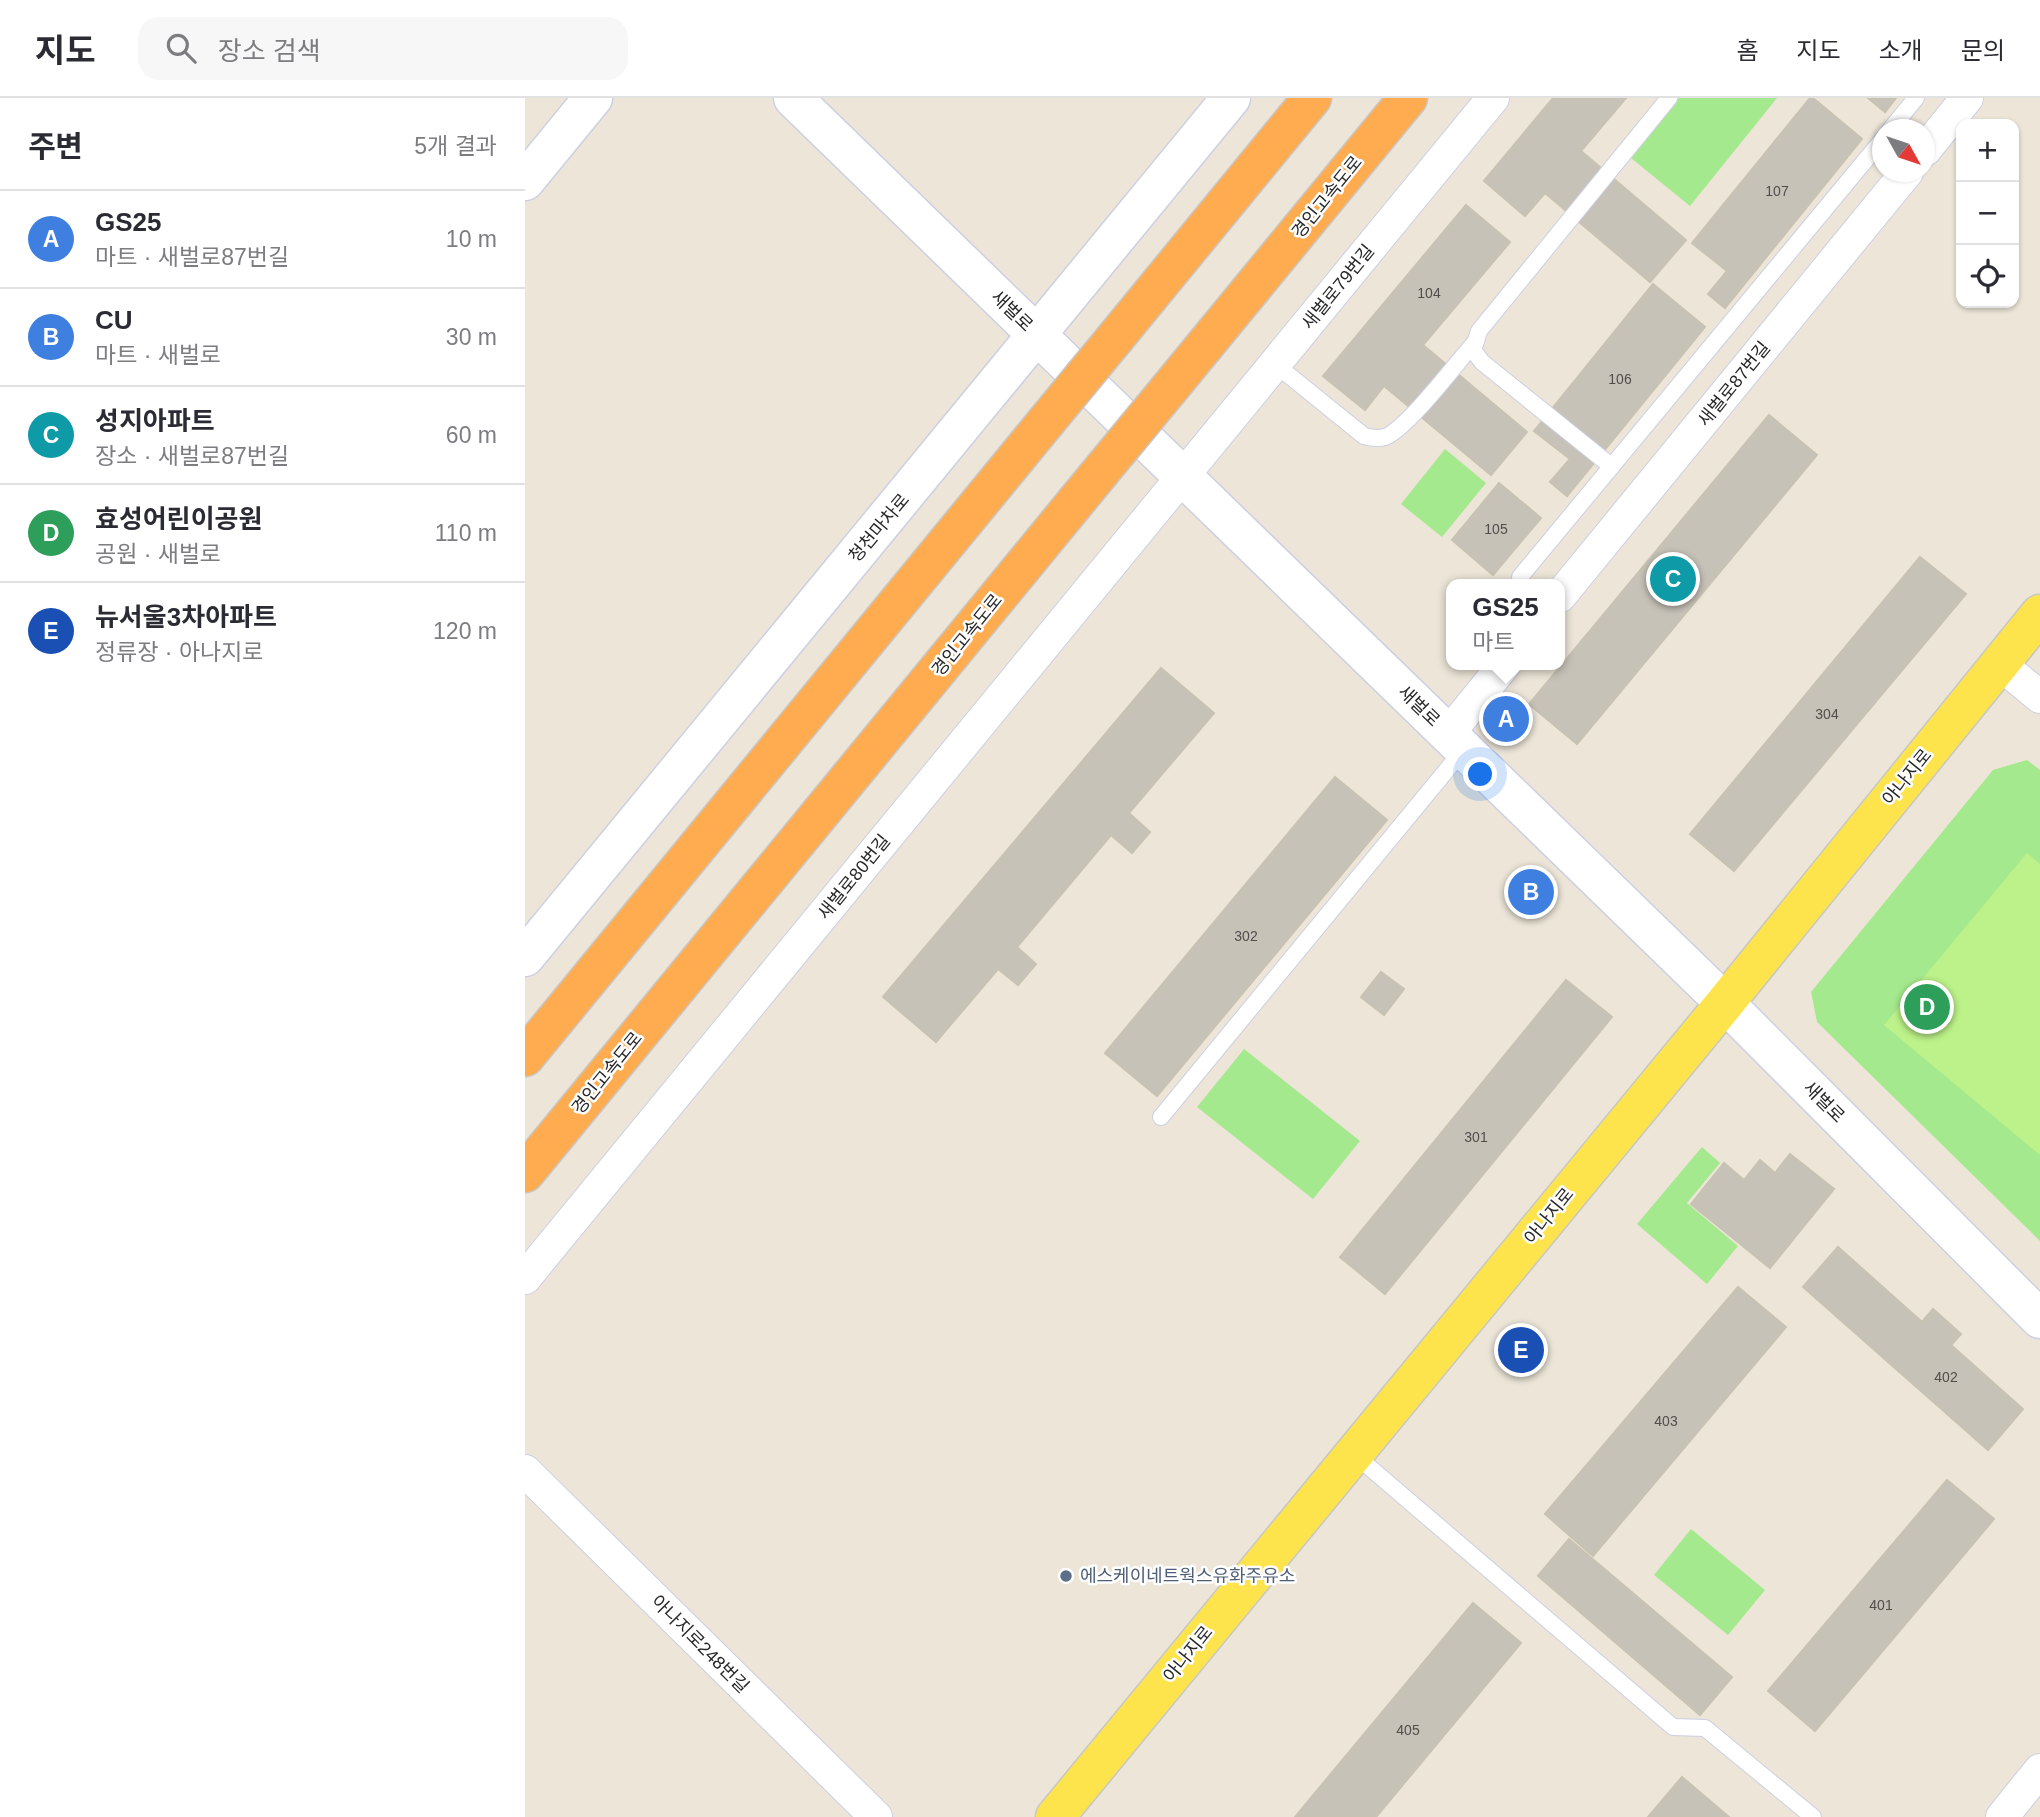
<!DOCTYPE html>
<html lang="ko">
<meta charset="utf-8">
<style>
:root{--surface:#fff;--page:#f7f7f7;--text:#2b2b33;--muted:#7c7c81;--line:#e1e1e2;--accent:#3247ff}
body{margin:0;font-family:Helvetica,"Noto Sans KR",sans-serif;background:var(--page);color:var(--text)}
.controls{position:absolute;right:21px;top:21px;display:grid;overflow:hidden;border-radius:14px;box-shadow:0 2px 5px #0004}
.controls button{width:63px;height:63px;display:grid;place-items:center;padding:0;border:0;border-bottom:2px solid var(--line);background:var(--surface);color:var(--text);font:35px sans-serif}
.compass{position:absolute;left:1347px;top:21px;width:63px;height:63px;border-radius:50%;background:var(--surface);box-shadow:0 2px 5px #0004;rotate:130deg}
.you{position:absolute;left:956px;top:677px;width:24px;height:24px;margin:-18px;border:5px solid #fff;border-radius:50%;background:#1a73e8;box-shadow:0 0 0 10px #1a73e833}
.badge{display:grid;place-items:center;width:46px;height:46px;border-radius:50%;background:var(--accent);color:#fff;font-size:23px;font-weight:700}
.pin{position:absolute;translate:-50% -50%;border:4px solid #fff;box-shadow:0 2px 7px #0006}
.popup{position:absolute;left:921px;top:481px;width:119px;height:91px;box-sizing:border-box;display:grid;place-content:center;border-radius:14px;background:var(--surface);filter:drop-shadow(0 2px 5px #0005);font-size:23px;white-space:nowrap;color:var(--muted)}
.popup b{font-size:26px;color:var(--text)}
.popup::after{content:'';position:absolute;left:50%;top:100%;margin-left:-14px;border:14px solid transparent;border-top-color:var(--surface)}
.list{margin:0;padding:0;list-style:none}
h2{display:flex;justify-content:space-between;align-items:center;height:91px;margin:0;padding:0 28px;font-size:30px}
h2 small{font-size:23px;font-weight:400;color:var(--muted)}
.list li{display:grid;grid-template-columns:46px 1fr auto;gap:21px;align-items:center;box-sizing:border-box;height:98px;padding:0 28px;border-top:2px solid var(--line)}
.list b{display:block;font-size:26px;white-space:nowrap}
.list p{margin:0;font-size:23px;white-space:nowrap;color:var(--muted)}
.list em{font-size:23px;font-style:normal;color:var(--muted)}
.icon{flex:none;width:38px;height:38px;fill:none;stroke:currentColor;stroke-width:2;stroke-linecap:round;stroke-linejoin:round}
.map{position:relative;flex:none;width:1515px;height:1719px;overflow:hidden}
header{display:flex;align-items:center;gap:42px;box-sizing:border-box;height:98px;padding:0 35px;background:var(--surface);border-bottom:2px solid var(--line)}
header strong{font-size:33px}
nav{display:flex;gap:38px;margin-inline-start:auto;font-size:24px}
.search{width:490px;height:63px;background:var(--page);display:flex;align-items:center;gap:18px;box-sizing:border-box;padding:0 24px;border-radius:21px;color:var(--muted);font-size:26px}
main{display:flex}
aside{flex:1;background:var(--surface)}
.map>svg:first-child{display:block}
.green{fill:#a5e98e}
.pitch{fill:#bcf289}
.building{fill:#c7c2b8;stroke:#c8c2b2;stroke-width:2}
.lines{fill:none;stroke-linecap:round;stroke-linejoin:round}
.service-casing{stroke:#cdcfe3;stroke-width:18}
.minor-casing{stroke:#cdcfe3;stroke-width:34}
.tertiary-casing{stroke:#cdcfe3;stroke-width:41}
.primary-casing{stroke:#c7c7c7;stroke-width:41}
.motorway-casing{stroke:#c7c7c7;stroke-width:41}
.service{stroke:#fff;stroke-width:16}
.minor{stroke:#fff;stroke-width:32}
.tertiary{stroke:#fff;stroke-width:38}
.primary{stroke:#fee44c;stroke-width:38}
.motorway{stroke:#ffab50;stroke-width:38}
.motorway-bridge-casing{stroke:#c7c7c7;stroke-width:41;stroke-linecap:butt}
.motorway-bridge{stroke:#ffab50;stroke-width:38}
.service-dot{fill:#5c6f8a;stroke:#fff;stroke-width:2.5}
.labels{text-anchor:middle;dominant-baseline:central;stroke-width:5;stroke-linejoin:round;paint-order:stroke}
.number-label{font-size:14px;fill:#504e4c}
.street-label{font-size:18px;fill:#282828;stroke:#fff}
.service-label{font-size:18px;fill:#4e5e75;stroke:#fff;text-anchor:start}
</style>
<header>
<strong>지도</strong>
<div class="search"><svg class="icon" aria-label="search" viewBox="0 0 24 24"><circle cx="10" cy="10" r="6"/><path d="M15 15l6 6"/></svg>장소 검색</div>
<nav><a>홈</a><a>지도</a><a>소개</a><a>문의</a></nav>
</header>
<main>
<aside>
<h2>주변<small>5개 결과</small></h2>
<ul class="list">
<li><span class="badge" style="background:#3f7fe0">A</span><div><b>GS25</b><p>마트 · 새벌로87번길</p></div><em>10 m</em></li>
<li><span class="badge" style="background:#3f7fe0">B</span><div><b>CU</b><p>마트 · 새벌로</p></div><em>30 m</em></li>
<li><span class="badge" style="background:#0f9aa8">C</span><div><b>성지아파트</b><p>장소 · 새벌로87번길</p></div><em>60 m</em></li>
<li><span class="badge" style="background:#2e9e5b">D</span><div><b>효성어린이공원</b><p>공원 · 새벌로</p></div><em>110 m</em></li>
<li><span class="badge" style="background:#1a4fb4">E</span><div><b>뉴서울3차아파트</b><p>정류장 · 아나지로</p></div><em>120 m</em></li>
</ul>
</aside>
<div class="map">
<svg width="1515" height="1719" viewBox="0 0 1515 1719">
<rect width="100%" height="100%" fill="#ece5d8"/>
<!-- green -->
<g class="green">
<polygon points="1154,0 1252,0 1165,108 1106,60"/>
<polygon points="920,351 961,385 917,439 876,406"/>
<polygon points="1502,662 1515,672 1515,1143 1292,924 1286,894 1468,672"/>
<polygon points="719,951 835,1043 788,1101 672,1009"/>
<polygon points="1177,1049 1195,1065 1162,1105 1213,1148 1182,1186 1112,1126"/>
<polygon points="1166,1431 1240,1492 1203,1537 1129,1477"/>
</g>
<!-- pitch -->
<polygon class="pitch" points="1502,755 1515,766 1515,1057 1359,927"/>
<!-- building -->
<g class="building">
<polygon points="1028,0 1101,0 1056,53 1161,142 1125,184 1020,95 1000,118 959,83"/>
<polygon points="1285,0 1288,0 1337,41 1200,210 1183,196 1202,173 1167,145"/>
<polygon points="1343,0 1371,0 1360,14"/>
<polygon points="941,107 985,144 898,247 1002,334 966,377 859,288 840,312 798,278"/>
<polygon points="1128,186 1180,229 1042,398 1025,384 1045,361 1009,333"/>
<polygon points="1244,317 1292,357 1052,646 1004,606"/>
<polygon points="974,385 1016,420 968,477 927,442"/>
<polygon points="1395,459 1441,496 1209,773 1165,736"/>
<polygon points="636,570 689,615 604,715 625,734 607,755 586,737 492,849 511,866 493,887 473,871 411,944 358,899"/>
<polygon points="810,679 862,722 632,998 580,955"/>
<polygon points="856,874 879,891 859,917 836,899"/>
<polygon points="1041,882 1087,919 860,1196 815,1159"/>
<polygon points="1265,1056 1309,1091 1245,1170 1166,1106 1199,1065 1219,1082 1235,1062 1250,1075"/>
<polygon points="1313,1149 1397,1224 1408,1211 1436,1236 1426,1247 1498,1311 1463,1352 1278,1189"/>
<polygon points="1213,1189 1261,1229 1068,1458 1020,1416"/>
<polygon points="1422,1382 1469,1421 1290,1633 1243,1593"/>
<polygon points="1044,1441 1207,1579 1175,1617 1013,1478"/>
<polygon points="948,1505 996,1545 851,1719 770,1719"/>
<polygon points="1157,1679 1204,1719 1123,1719"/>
</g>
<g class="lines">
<defs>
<g id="service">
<polyline points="1365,32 1391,0"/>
<path d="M750,266l89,72c7,2 14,3 21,1 22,-8 73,-76 91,-96"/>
<polyline points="1086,368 957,264 948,252 954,233 1144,0"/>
<polyline points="995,479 1358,41"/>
<polyline points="636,1019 939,651"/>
<polyline points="829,1356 1148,1629 1180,1630 1288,1719"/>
</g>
<g id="minor">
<polyline points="1400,52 1442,0"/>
<polyline points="1035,498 1382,74"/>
<polyline points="1475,566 1515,599"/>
<polyline points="923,636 979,567"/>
<polyline points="0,1180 968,0"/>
<polyline points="0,1373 351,1719"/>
<polyline points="1477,1719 1515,1672"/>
</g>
<g id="tertiary">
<polyline points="268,0 1200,905 1515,1221"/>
<polyline points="0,83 68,0"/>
<polyline points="0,859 706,0"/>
</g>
<polyline id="primary" points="530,1719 1200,905 1515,516"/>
<g id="motorway">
<polyline points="591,239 787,0"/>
<polyline points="644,291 883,0"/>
<polyline points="0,959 520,325"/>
<polyline points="0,1075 572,378"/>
</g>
</defs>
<!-- service casing -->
<use href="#service" class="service-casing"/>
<!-- minor casing -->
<use href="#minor" class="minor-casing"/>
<!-- tertiary casing -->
<use href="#tertiary" class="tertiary-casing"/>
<!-- primary casing -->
<use href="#primary" class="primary-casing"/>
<!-- motorway casing -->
<use href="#motorway" class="motorway-casing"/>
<!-- service -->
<use href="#service" class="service"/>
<!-- minor -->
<use href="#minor" class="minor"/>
<!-- tertiary -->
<use href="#tertiary" class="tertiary"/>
<!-- primary -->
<use href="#primary" class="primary"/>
<!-- motorway -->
<use href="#motorway" class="motorway"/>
<defs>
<g id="motorway-bridge">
<polyline points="520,325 591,239"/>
<polyline points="572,378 644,291"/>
</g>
</defs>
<!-- motorway-bridge casing -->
<use href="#motorway-bridge" class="motorway-bridge-casing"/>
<!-- motorway-bridge -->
<use href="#motorway-bridge" class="motorway-bridge"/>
</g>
<!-- markers -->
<circle class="service-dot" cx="541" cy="1478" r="7"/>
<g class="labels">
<!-- number labels -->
<g class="number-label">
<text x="1252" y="93">107</text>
<text x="904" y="195">104</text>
<text x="1095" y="281">106</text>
<text x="971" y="431">105</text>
<text x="1302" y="616">304</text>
<text x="721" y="838">302</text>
<text x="951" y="1039">301</text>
<text x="1421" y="1279">402</text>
<text x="1141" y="1323">403</text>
<text x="1356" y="1507">401</text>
<text x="883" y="1632">405</text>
</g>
<!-- street labels -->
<g class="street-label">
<text transform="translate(802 99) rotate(-51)">경인고속도로</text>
<text transform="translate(813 189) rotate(-51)">새벌로79번길</text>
<text transform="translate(487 213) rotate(44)">새벌로</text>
<text transform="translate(1209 286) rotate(-51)">새벌로87번길</text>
<text transform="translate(354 430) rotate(-50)">청천마차로</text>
<text transform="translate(442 537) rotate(-51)">경인고속도로</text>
<text transform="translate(894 608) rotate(44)">새벌로</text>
<text transform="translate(1382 679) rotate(-51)">아나지로</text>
<text transform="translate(329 779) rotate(-51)">새벌로80번길</text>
<text transform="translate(82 975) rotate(-51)">경인고속도로</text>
<text transform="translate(1299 1004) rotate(45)">새벌로</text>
<text transform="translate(1024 1118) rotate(-51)">아나지로</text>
<text transform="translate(175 1546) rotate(45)">아나지로248번길</text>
<text transform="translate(663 1556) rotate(-51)">아나지로</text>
</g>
<!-- service labels -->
<g class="service-label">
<text x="555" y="1478">에스케이네트웍스유화주유소</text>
</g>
</g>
</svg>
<div class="controls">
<button>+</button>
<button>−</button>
<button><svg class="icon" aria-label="locate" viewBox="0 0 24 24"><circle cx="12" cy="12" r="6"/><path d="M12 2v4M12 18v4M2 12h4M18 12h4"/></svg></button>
</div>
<svg class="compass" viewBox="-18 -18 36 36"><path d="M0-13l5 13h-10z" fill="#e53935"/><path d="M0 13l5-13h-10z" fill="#7c7c81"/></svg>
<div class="you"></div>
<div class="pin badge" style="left:981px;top:621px;background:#3f7fe0">A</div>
<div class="popup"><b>GS25</b>마트</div>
<div class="pin badge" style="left:1006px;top:794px;background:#3f7fe0">B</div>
<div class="pin badge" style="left:1148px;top:481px;background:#0f9aa8">C</div>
<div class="pin badge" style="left:1402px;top:909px;background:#2e9e5b">D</div>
<div class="pin badge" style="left:996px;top:1252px;background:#1a4fb4">E</div>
</div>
</main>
